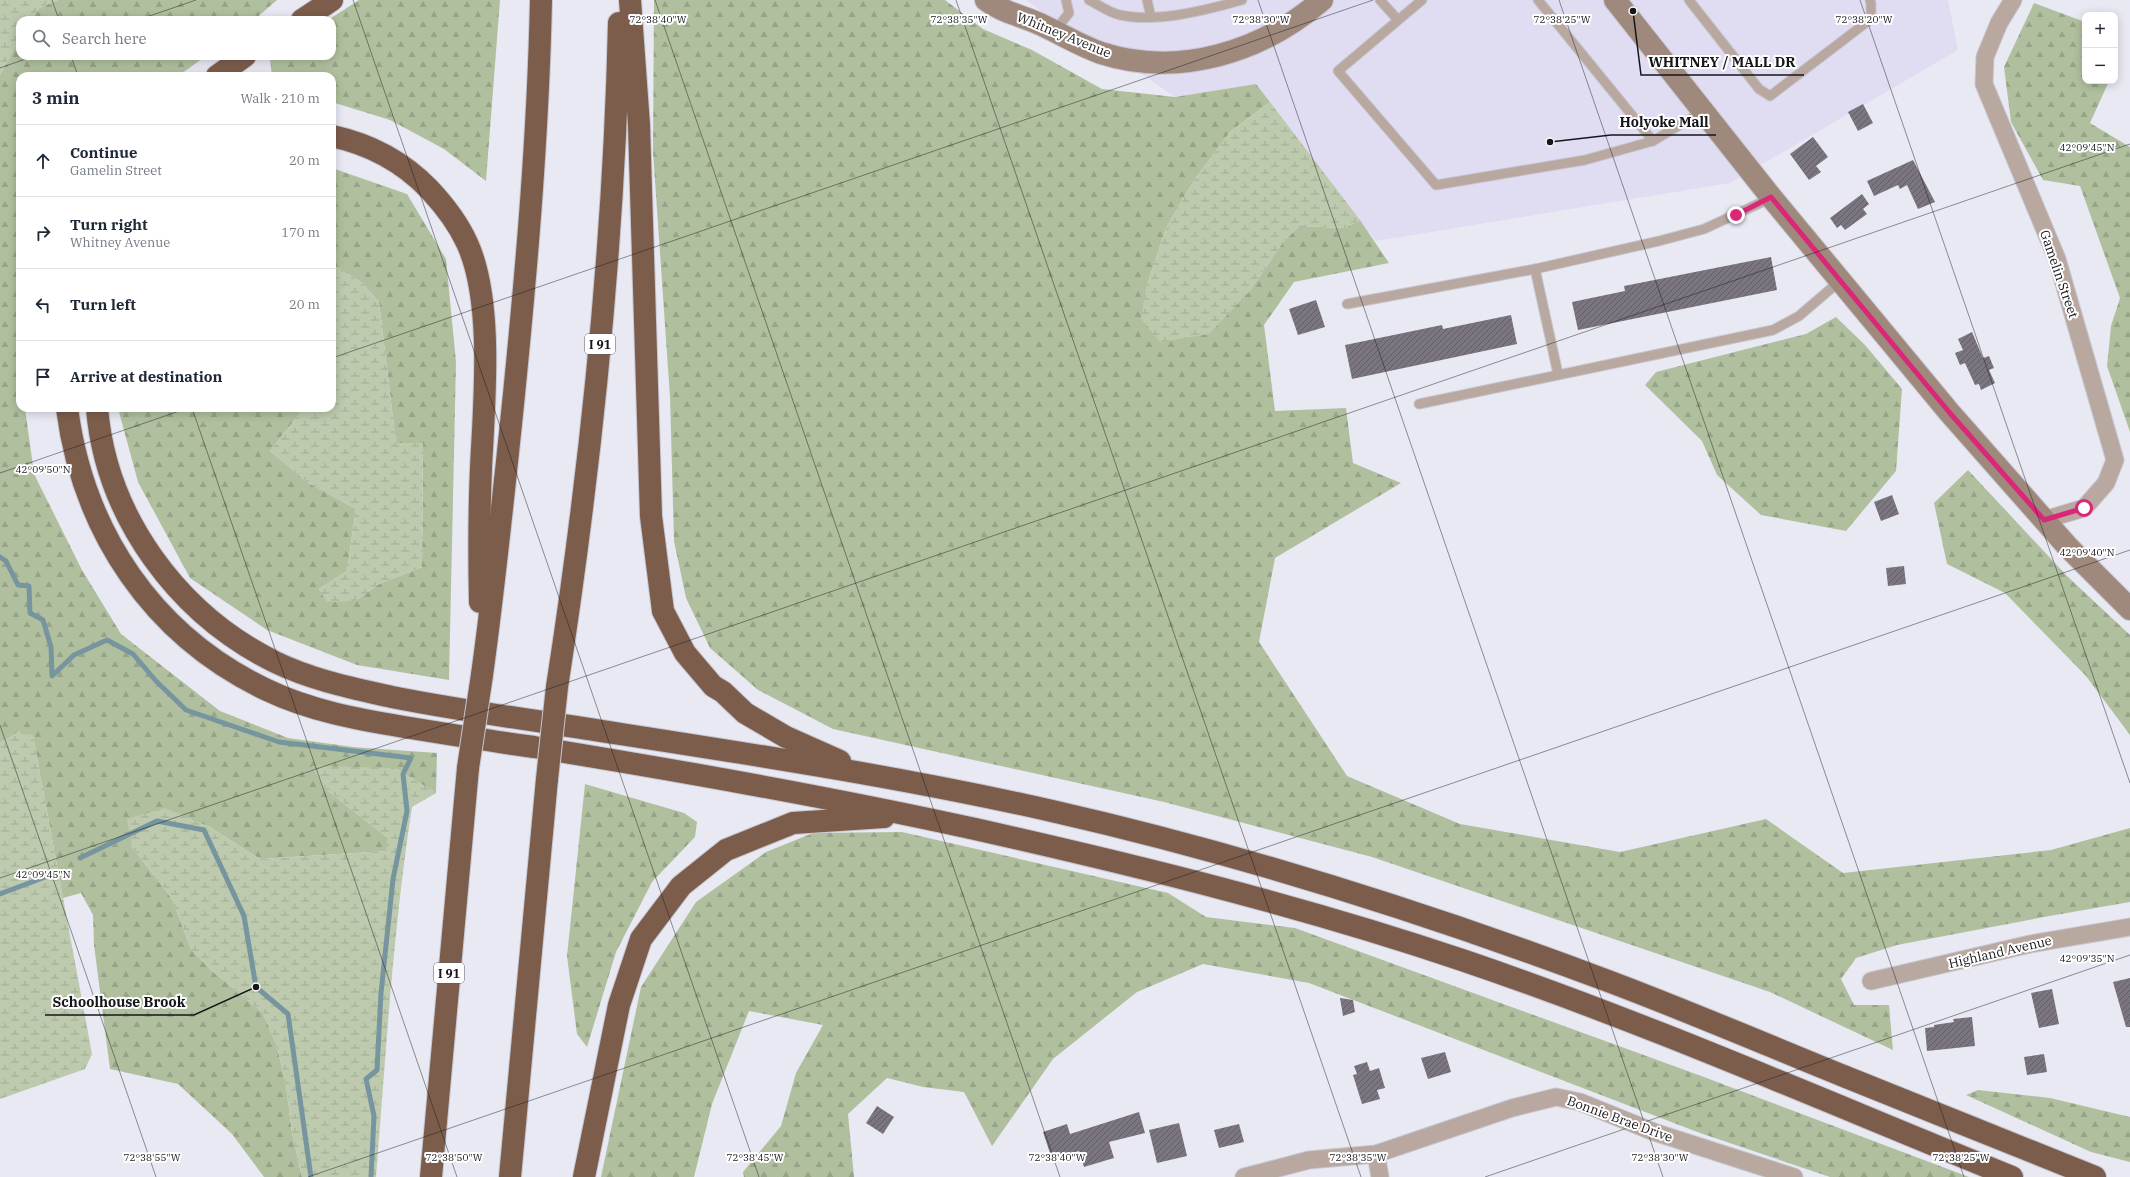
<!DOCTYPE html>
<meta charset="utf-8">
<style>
:root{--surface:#fff;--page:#f2f2f3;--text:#1f2937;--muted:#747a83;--line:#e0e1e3}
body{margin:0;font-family:"IBM Plex Serif",serif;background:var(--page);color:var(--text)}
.controls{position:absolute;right:12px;top:12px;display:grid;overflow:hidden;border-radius:8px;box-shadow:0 2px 10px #0003}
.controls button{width:36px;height:36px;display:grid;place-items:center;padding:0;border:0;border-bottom:1px solid var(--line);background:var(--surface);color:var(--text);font:20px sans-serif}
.stop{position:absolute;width:12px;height:12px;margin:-9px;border:3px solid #db2777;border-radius:50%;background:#fff}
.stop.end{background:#db2777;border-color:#fff;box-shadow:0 1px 4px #0008}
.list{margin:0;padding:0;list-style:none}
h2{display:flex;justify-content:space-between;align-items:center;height:52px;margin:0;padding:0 16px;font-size:17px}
h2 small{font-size:13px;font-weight:400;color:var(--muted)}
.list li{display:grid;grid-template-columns:26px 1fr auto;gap:12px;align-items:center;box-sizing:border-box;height:72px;padding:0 16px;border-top:1px solid var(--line)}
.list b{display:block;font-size:15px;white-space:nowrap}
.list p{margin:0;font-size:13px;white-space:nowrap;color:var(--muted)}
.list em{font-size:13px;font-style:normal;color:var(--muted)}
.icon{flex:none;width:22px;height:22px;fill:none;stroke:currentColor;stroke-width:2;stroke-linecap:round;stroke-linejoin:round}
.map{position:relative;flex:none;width:2130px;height:1177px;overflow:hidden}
.search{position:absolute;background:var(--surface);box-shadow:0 2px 10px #0003;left:16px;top:16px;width:320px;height:44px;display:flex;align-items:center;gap:10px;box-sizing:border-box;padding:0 14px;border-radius:12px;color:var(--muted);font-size:15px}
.panel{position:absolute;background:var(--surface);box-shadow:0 2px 10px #0003;left:16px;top:72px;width:320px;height:340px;border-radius:12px}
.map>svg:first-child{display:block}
.commercial{fill:#e0ddf3}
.forest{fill:url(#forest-firs)}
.wetland{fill:url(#wetland-marsh)}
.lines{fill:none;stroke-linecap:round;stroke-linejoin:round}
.stream{stroke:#77959f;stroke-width:5}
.building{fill:url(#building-hatch)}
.lane-casing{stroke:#c7c7d1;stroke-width:11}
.street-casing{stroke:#c7c7d1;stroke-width:19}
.secondary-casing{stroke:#c7c7d1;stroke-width:24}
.highway-casing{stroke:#c7c7d1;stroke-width:24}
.lane{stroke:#b8a8a0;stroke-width:9}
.street{stroke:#b8a8a0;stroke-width:17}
.secondary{stroke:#9f887c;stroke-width:22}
.highway{stroke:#7c5d4c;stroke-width:22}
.highway-bridge-casing{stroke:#c7c7d1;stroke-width:24;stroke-linecap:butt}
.highway-bridge{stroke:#7c5d4c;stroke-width:22}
.route{stroke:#db2777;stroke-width:5}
.ticks{fill:none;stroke:#16161a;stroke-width:1;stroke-opacity:0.45}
.labels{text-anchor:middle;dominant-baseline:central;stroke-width:4;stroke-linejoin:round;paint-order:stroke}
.shield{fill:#fff;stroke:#5c5c5f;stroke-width:1}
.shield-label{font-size:12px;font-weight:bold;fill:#16161a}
.street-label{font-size:13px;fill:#16161a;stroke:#fff}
.ticks-label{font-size:10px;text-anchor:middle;fill:#16161a;stroke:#fff;stroke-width:4;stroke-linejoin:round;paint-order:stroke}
.leader{fill:none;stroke:#16161a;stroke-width:1.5}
.callout-dot{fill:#16161a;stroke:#fff;stroke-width:1.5}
.callout-label{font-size:14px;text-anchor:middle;font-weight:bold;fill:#16161a;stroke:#fff;stroke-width:4;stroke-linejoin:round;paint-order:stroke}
</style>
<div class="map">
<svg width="2130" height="1177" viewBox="0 0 2130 1177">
<defs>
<pattern id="forest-firs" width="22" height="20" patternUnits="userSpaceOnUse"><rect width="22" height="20" fill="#b0c09f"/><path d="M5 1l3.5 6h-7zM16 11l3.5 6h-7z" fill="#97a488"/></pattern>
<pattern id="wetland-marsh" width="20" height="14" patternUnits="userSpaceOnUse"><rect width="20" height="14" fill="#bdcaae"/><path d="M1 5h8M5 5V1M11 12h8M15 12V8" fill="none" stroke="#a2ad95"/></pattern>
<pattern id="building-hatch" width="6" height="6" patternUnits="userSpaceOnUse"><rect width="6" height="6" fill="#7b757f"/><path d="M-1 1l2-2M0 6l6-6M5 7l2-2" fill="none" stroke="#645f67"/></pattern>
</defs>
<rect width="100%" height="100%" fill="#e9e9f4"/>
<!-- commercial -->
<polygon class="commercial" points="1026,0 1948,0 1958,50 1730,183 1376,241 1256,84 1175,97 1086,35 1053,20"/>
<!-- forest -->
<g class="forest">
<polygon points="58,0 277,0 254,20 31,20 39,8"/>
<polygon points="359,0 500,0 486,181 444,149 390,120 332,102 332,76 272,76 270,59 274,56 332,56 332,20 328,20"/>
<polygon points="654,0 945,0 983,29 1032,50 1102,89 1175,97 1256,84 1270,102 1231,131 1194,180 1166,228 1146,288 1249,292 1283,242 1299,226 1345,228 1360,220 1389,263 1294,282 1264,325 1275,411 1346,408 1353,463 1401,483 1275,558 1259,642 1347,776 1460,824 1620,852 1766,819 1843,873 2051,850 2130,828 2130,902 2044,917 1897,945 1856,958 1841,979 1854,1005 1889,1005 1893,1050 1770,992 1372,857 1164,802 833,729 758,690 710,648 686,598 674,541 670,397 653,152"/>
<polygon points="2034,3 2085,22 2085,81 2109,81 2090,123 2130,147 2130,432 2107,366 2111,326 2120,298 2080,186 2043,180 2011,122 2004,67"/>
<polygon points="20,38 20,56 206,56 178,76 20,76 20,408 25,408 34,474 82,570 121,634 220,711 288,738 353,747 437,753 436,793 395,768 323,787 388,838 387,851 260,859 208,826 132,847 172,899 191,949 211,970 263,1013 277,1046 286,1085 292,1133 302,1177 264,1177 232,1134 178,1084 110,1069 94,945 93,915 81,893 63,898 33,736 19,732 0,743 0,75"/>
<polygon points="332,168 407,194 446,259 456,362 449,680 357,665 267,630 190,578 138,482 118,408 304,408 270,451 307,482 356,509 347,571 319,589 327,601 355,601 379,584 422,567 423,444 396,443 379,302 362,283 332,264"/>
<polygon points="1836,317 1865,345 1902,389 1896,471 1846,531 1761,515 1717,475 1702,441 1645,385 1656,372 1806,334"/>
<polygon points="1968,470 2067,576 2130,635 2130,735 2086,676 2005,593 1947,564 1934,503"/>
<polygon points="585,784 684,813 697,822 695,837 652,882 616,952 587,1047 577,1034 567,956"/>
<polygon points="902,832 1168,893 1206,917 1295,928 1704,1077 1969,1177 1830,1177 1700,1133 1309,983 1203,964 1137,992 1053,1059 992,1146 964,1092 923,1087 887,1078 848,1114 854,1177 744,1177 743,1172 781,1126 796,1073 823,1025 749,1011 712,1104 694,1177 601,1177 641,987 696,902 766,852 813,833"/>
<polygon points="1978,1090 2050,1098 2130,1117 2130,1162 2091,1152 1966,1095"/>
</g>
<!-- wetland -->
<g class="wetland">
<polygon points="0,0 58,0 39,8 31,20 20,20 20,38 0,75"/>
<polygon points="1270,102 1360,220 1345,228 1299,226 1283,242 1249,292 1209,334 1160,342 1141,319 1146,288 1166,228 1194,180 1231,131"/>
<polygon points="332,264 362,283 379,302 396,443 423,443 422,567 379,584 355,601 327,602 319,589 347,571 356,509 307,482 270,451 304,408 332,408"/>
<polygon points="19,731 33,736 92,1054 85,1069 0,1099 0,743"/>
<path d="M312,766l83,2 41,25 -24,14c-19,123 -26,246 -36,370h-74l-10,-44 -6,-48 -9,-39 -14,-33 -52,-43 -20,-21 -19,-50 -40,-52 -5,-28 38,-11 43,18 52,33 126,-8 2,-13 -65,-51z"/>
</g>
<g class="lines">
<!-- stream -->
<g class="stream">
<polyline points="0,557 6,561 18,585 29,586 30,613 43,620 51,647 52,676 74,655 107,640 133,654 156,681 186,710 279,742 411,758 403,774 407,811 393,879 381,993 377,1070 366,1079 374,1116 371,1177"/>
<polyline points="80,858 157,821 204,830 244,916 256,987 288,1014 311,1177"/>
<polyline points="0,894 48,876"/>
</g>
</g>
<!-- building -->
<g class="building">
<polygon points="1863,104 1873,123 1858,131 1848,112"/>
<polygon points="1813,137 1828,157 1816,166 1821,172 1809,180 1790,154"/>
<polygon points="1913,160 1935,202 1918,209 1907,185 1900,189 1898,185 1874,196 1867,181"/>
<polygon points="1862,194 1869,204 1863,209 1867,214 1845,230 1841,225 1837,228 1830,218"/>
<polygon points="1771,257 1777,290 1578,330 1572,302 1625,291 1624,286"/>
<polygon points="1316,300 1325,327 1298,335 1289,309"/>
<polygon points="1511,315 1517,344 1352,379 1345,345 1442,325 1443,329"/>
<polygon points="1972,332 1983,358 1989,356 1994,368 1989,370 1995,383 1981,390 1979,384 1975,385 1965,363 1960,365 1955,353 1963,350 1958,339"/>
<polygon points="1892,495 1899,514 1881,521 1874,502"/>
<polygon points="1904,566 1906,584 1888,586 1886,568"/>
<polygon points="2130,978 2130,1027 2126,1027 2113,982"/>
<polygon points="2052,989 2059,1024 2039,1028 2031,993"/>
<polygon points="1340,998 1353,1000 1355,1012 1343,1016"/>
<polygon points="1972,1017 1975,1046 1927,1051 1925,1028 1934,1027 1934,1025 1954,1022 1953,1019"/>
<polygon points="1445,1052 1451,1072 1428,1079 1421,1058"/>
<polygon points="2044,1054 2047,1072 2027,1075 2024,1057"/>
<polygon points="1367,1062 1370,1071 1379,1068 1385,1088 1377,1090 1380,1099 1362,1104 1353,1075 1357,1074 1354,1066"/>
<polygon points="877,1106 894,1117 883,1134 866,1123"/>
<polygon points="1139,1112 1145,1133 1109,1142 1114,1158 1084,1167 1079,1151 1052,1159 1043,1132 1067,1124 1070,1134"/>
<polygon points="1179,1123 1187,1156 1157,1163 1149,1130"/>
<polygon points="1239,1124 1244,1142 1219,1148 1214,1130"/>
</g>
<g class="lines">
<defs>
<g id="lane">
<path d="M1089,0c10,5 21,13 31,15 37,8 87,-5 122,-15"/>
<polyline points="1147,0 1151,17"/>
<polyline points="1380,0 1398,20"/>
<polyline points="1422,0 1338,71 1436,185 1585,160 1653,141 1703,111"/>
<polyline points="1538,0 1653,141"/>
<polyline points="1689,0 1759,89 1770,96 1871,19 1871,3 1870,0"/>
<polyline points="1054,32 1069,13 1066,0"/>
<polyline points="1535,269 1558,374"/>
<polyline points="1347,304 1535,269 1659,241 1704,229 1771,198"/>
<polyline points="1419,404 1773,330 1799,316 1841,280"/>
</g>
<g id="street">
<polyline points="2013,0 1999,23 1985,57 1984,84 2057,259 2115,460 2106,483 2084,508 2044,520"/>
<polyline points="1871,981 2030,944 2130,927"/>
<polyline points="1376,1154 1380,1177"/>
<polyline points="1244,1177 1309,1160 1376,1154 1512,1108 1556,1097 1580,1102 1654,1132 1794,1177"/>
</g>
<g id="secondary">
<path d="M986,0c17,13 38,16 58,26 19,9 37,20 57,27 78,25 161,-1 221,-53"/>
<polyline points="1615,0 1771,197 1949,412 2068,547 2130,609"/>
</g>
<g id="highway">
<polyline points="630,0 639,125 651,516 663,611 685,653 713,686 723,692 745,713 786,737 840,761"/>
<polyline points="302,20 332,0"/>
<polyline points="217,76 245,56"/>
<path d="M332,136c37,8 70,25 97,53 15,16 29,34 38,54 27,58 17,162 14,225 -2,45 -2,89 -1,134"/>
<path d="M67,408c16,124 86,228 200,282 44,21 90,29 137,37 43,7 87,14 130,20 148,24 295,50 441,82 164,37 327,77 487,131 186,63 367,143 550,217"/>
<path d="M97,408c9,109 81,206 178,254 37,18 77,26 117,35 55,11 110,19 165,27 166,26 332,50 495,87 189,43 375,102 556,170 80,30 159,64 238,96 83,34 166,66 249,100"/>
<path d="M482,675c12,-87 21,-174 30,-261 14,-138 26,-275 29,-414"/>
<path d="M557,687c34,-220 57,-441 62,-664"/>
<polyline points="431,1177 468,768"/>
<polyline points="510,1177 547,779"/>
<polyline points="584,1177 619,1005 641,939 681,886 726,850 793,823 884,817"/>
</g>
</defs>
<!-- lane casing -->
<use href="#lane" class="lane-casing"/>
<!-- street casing -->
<use href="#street" class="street-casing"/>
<!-- secondary casing -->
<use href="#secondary" class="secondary-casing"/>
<!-- highway casing -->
<use href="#highway" class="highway-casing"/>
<!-- lane -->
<use href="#lane" class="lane"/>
<!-- street -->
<use href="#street" class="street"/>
<!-- secondary -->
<use href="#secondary" class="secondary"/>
<!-- highway -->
<use href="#highway" class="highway"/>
<defs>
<g id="highway-bridge">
<polyline points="468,768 482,675"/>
<polyline points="547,779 557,687"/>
</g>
</defs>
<!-- highway-bridge casing -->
<use href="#highway-bridge" class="highway-bridge-casing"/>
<!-- highway-bridge -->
<use href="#highway-bridge" class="highway-bridge"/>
</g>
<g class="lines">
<!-- route -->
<polyline class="route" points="1736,215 1771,197 1949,412 2044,520 2084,508"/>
</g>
<!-- ticks -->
<path class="ticks" d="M52,0l7,20M353,0l406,1177M655,0l405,1177M956,0l405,1177M1258,0l405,1177M1559,0l405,1177M1860,0l270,783M138,20l58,-20M71,56l7,20M0,68l34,-12M332,358l1041,-358M192,408l265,769M0,473l188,-65M0,725l156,452M0,878l2130,-734M308,1177l1822,-627M1485,1177l645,-222"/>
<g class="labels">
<!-- shield labels -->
<g class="shield">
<rect x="585" y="334" width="30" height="20" rx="3"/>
<rect x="434" y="963" width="30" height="20" rx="3"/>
</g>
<g class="shield-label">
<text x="600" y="344">I 91</text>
<text x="449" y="973">I 91</text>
</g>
<!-- street labels -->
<g class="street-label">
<text transform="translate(1064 35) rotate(22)">Whitney Avenue</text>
<text transform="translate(2059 274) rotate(71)">Gamelin Street</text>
<text transform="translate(2000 952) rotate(-13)">Highland Avenue</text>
<text transform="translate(1620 1119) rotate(20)">Bonnie Brae Drive</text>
</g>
</g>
<g class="ticks-label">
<text x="1864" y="23">72°38'20"W</text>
<text x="658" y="23">72°38'40"W</text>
<text x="959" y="23">72°38'35"W</text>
<text x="1261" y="23">72°38'30"W</text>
<text x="1562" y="23">72°38'25"W</text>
<text x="2087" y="151">42°09'45"N</text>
<text x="43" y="473">42°09'50"N</text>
<text x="2087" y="556">42°09'40"N</text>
<text x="43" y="878">42°09'45"N</text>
<text x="2087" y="962">42°09'35"N</text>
<text x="152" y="1161">72°38'55"W</text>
<text x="454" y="1161">72°38'50"W</text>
<text x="755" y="1161">72°38'45"W</text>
<text x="1057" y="1161">72°38'40"W</text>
<text x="1358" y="1161">72°38'35"W</text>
<text x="1660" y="1161">72°38'30"W</text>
<text x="1961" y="1161">72°38'25"W</text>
</g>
<!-- callouts -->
<path class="leader" d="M1633 11L1641 75H1804M1550 142L1611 135H1716M256 987L194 1015H45"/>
<g class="callout-dot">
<circle cx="1633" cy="11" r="4"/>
<circle cx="1550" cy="142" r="4"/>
<circle cx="256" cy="987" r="4"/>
</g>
<g class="callout-label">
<text x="1722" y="67">WHITNEY / MALL DR</text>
<text x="1664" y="127">Holyoke Mall</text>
<text x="119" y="1007">Schoolhouse Brook</text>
</g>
</svg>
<div class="controls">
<button>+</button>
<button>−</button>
</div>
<div class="stop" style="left:2084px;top:508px"></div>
<div class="stop end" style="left:1736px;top:215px"></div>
<div class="search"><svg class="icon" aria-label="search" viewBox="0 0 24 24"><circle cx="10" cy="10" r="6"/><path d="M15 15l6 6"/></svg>Search here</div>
<section class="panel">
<h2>3 min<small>Walk · 210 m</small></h2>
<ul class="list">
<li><svg class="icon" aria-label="ahead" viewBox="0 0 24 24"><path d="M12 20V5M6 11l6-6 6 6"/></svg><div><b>Continue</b><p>Gamelin Street</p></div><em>20 m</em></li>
<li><svg class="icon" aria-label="right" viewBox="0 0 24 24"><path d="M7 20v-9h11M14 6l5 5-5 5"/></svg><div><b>Turn right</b><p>Whitney Avenue</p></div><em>170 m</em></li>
<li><svg class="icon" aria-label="left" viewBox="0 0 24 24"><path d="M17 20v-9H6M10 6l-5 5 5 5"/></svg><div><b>Turn left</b></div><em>20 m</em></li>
<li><svg class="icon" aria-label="arrive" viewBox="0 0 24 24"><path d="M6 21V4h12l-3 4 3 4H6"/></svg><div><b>Arrive at destination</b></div></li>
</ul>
</section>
</div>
